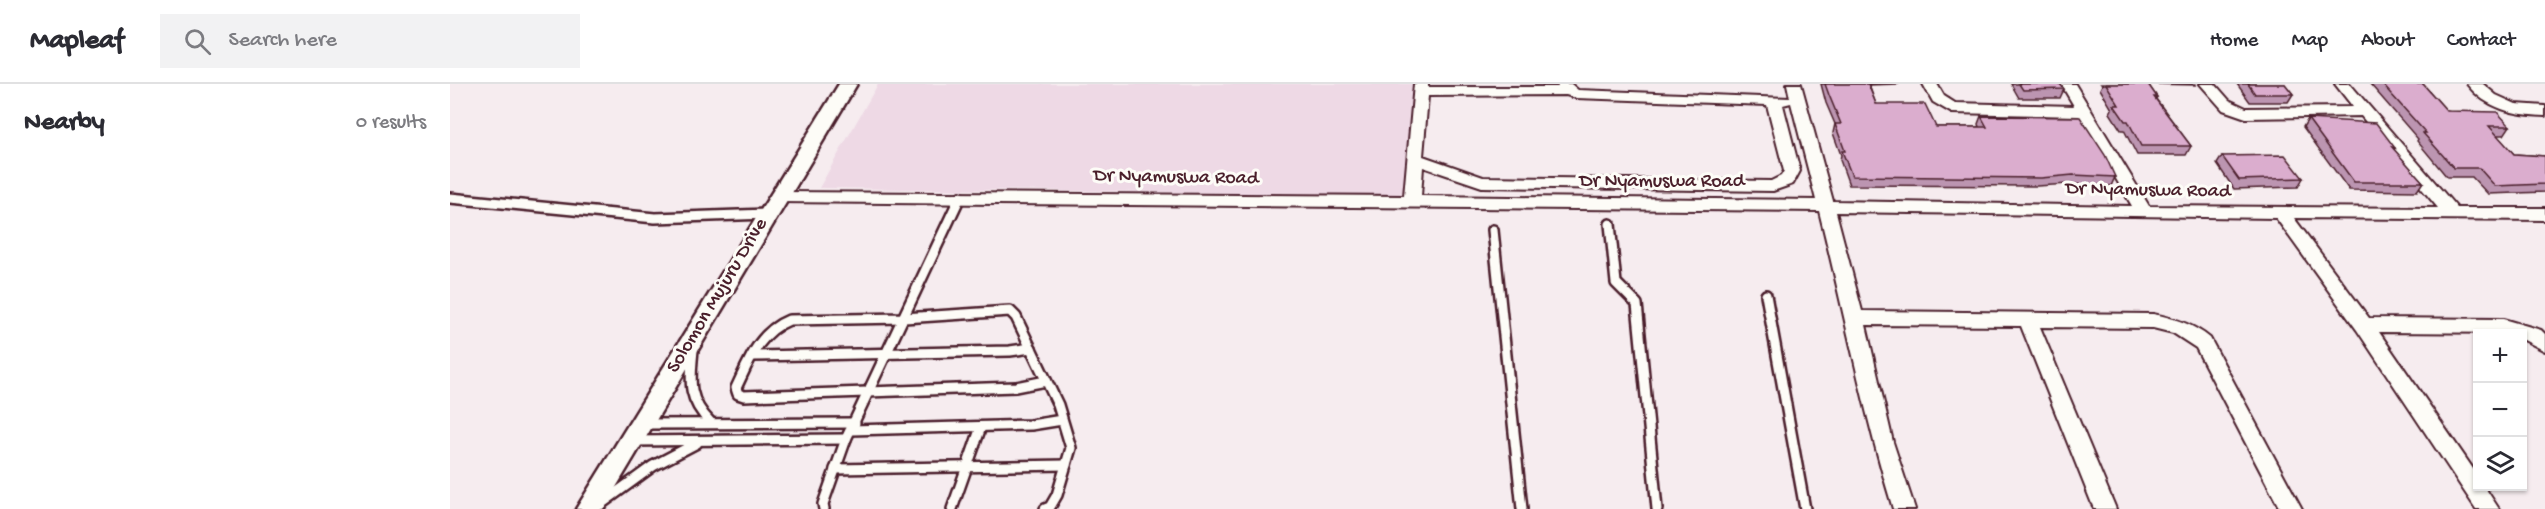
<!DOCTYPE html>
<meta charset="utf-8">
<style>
:root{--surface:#fff;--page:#f2f2f3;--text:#2b2b33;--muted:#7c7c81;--line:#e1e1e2}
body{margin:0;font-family:"Gochi Hand",sans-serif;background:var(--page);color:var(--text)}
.controls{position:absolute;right:18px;bottom:18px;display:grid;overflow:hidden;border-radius:0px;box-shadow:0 2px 4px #0004}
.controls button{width:54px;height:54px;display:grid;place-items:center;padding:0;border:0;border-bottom:2px solid var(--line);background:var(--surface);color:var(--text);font:30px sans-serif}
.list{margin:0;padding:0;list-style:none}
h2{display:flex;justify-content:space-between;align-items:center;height:78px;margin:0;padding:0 24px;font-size:26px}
h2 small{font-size:20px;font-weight:400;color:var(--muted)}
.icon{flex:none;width:33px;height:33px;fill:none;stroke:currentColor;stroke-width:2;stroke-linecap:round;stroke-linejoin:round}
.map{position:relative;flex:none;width:2095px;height:425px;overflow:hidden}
header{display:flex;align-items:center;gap:36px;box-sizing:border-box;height:84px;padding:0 30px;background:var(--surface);border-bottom:2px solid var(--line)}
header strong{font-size:28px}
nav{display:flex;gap:33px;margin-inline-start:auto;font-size:21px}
.search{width:420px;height:54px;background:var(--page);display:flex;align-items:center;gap:15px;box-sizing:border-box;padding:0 21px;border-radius:0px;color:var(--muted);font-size:22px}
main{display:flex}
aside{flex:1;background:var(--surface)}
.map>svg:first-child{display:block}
.built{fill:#eed9e5}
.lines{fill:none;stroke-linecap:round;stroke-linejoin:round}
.service-casing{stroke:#4a1f2b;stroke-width:14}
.minor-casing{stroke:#4a1f2b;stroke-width:4}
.tertiary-casing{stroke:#4a1f2b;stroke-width:5}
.service{stroke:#fdfcf7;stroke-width:9}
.minor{fill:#fdfcf7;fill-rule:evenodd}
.tertiary{fill:#fdfcf7;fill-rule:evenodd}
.wall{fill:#bc95b1;stroke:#4a1f2b;stroke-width:1.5}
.building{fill:#dbadce;stroke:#4a1f2b;stroke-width:1.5}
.labels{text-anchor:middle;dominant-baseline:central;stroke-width:6;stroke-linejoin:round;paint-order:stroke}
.street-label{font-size:20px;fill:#4a1f2b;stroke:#fdfcf7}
</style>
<header>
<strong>Mapleaf</strong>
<div class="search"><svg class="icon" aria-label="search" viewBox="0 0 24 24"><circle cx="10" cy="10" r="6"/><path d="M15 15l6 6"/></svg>Search here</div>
<nav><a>Home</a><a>Map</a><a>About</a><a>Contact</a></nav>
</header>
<main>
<aside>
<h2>Nearby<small>0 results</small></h2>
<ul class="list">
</ul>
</aside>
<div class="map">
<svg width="2095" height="425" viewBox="0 0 2095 425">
<rect width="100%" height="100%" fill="#f6ecef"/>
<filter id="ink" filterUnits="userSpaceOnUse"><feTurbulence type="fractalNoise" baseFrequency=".0167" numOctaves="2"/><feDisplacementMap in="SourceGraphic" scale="12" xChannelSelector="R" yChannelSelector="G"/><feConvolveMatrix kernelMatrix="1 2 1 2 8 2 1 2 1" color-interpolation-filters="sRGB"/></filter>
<g filter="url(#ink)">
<!-- built -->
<polygon class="built" points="428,0 964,0 957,111 369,104"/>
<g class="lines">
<defs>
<g id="service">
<polyline points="0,114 205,134 317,130"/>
<polyline points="1160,140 1166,199 1187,220 1207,425"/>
<polyline points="1043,146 1072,425"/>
<polyline points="1316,211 1355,425"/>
<path d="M243,266c-3,31 -6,49 18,73"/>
<polyline points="302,272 560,267 581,264"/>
<polyline points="193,340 405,339"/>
<polyline points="401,346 581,341 612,336"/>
<polyline points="182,357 396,355"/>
<polyline points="385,385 616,381"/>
<polyline points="144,425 203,382 247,359"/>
<polyline points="374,425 373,420 396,355 510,113"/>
<polyline points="502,425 531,343"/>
<path d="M595,425l5,-2 7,-12 14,-47 -13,-43 -42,-88 -6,-6 -106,7 -115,2c-30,12 -40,41 -53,68l2,6 6,2 272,-9 30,-6"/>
</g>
<g id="minor">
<path d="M964,0h14v3h130l-1,-3h14l7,6 212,8 -3,-14h14l32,117 299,5 -53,-90 -127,-3 -19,-11 -10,-18h14l7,12 11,7 119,3 -13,-22h14l74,122 289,2 -77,-92 -115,2 -23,-8 -23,-26h15l14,16 17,8 107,-1 -18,-23h15l107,124h88v12l-251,-2 75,100 134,1 38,11 4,4v17l-23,-12v-6l-143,-1 99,144v10h6l15,23h-23l-119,-179 -81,-112 -440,-6 26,99 291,3c21,4 40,10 57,24l92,171h-22l-84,-161 -23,-15 -20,-5 -113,-1 76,182h-22l-73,-183 -155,-1 27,117 22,67h-22c-30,-98 -49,-198 -74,-298l-1041,-9 -6,-1 -2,-4 2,-4 6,-1 626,4zM1116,11l10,3 191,7 17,66 -3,5 -10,5 -288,-4 -60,-21 5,-60zM1341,19l25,97 -395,-4 2,-29 59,20 291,4 20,-7 7,-13 -17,-66z"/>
<path d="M2017,0h16l13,11 20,9 29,2v10c-30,-1 -59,-7 -78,-32z"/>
</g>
<polygon id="tertiary" points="389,0 407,0 153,425 126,425"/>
</defs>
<!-- service casing -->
<use href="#service" class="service-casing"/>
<!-- minor casing -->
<use href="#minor" class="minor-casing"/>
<!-- tertiary casing -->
<use href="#tertiary" class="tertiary-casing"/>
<!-- service -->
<use href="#service" class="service"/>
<!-- minor -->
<use href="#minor" class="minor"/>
<!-- tertiary -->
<use href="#tertiary" class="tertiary"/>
</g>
<!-- wall -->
<g class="wall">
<polygon points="1371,0 1449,0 1419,1 1426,20 1486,43 1529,43 1528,40 1531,32 1665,93 1661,102 1619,100 1587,102 1399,101 1390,76 1391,71 1383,49 1385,40 1376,19"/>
<polygon points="1561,0 1610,0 1614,5 1610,14 1569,14"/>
<polygon points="1651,0 1746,0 1746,1 1698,0 1707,13 1706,15 1741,62 1736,71 1687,71 1674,46 1671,46 1660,29 1662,25 1650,5 1652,1"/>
<polygon points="1787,0 1835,0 1843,10 1838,18 1800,18"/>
<polygon points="1920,0 1973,0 1997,27 2060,42 2054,51 2046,51 2064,70 2095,72 2095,108 2038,110 2022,93 1997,93 1967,57 1968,55"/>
<polygon points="1858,35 1945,64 1944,66 1973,98 1967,107 1899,106 1853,43"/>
<polygon points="1772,72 1853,94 1848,103 1784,105 1767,80"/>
</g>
<!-- building -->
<g class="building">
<polygon points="1375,0 1418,0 1426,20 1475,20 1486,43 1537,43 1531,32 1630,33 1655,71 1665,93 1623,91 1591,94 1402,92 1392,67 1395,67 1385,40 1391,40 1379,11"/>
<polygon points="1569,0 1610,0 1614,5 1573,6"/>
<polygon points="1656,0 1698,0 1707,13 1704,13 1741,62 1691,62 1678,37 1675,37 1664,21 1669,21"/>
<polygon points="1798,0 1835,0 1843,10 1805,10"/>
<polygon points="1932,0 1973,0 1997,27 2047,28 2060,42 2039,42 2064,70 2095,72 2095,100 2045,102 2029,84 2004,84 1973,49 1976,49"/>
<polygon points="1858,35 1926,39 1945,64 1942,63 1973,98 1904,98"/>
<polygon points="1835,71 1853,94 1789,96 1772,72"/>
</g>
</g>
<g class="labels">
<!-- street labels -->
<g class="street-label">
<text transform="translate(726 94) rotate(1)">Dr Nyamuswa Road</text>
<text x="1212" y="98">Dr Nyamuswa Road</text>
<text transform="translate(1698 107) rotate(1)">Dr Nyamuswa Road</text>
<text transform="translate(268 212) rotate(-59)">Solomon Mujuru Drive</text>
</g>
</g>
</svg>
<div class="controls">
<button>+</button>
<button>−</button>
<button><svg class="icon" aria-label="layers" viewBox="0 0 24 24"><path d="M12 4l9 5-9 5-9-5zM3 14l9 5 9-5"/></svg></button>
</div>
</div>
</main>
